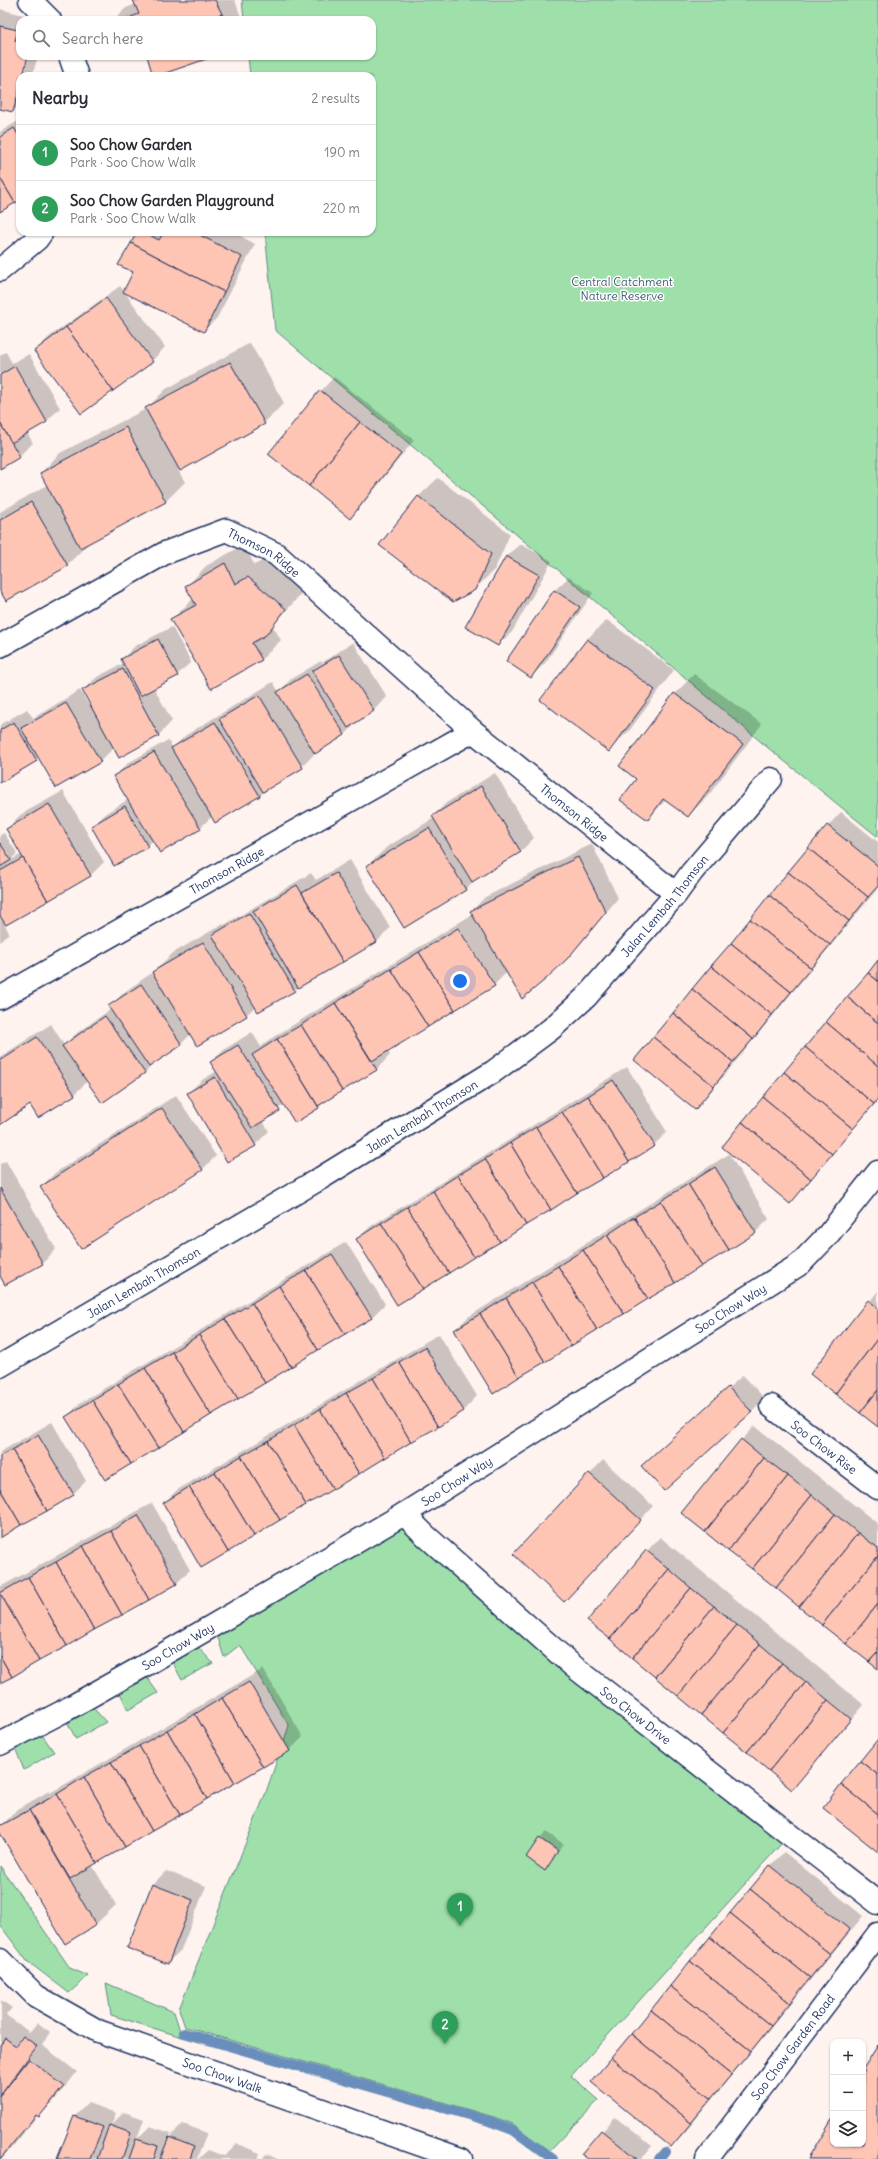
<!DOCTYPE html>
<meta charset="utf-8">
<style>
:root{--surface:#fff;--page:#f2f2f3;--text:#2b2b33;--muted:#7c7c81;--line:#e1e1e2;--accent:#1f6fb2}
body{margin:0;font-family:Delius,sans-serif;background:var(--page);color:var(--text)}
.controls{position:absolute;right:12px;bottom:12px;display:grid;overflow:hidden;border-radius:8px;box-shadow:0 1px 3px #0004}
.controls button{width:36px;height:36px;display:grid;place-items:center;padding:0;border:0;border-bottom:1px solid var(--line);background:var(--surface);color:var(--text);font:20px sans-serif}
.you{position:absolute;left:460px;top:981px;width:14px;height:14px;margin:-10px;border:3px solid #fff;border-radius:50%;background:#1a73e8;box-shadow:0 0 0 6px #1a73e833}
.badge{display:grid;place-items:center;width:26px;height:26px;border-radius:50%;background:var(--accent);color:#fff;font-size:13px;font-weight:700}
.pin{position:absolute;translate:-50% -33px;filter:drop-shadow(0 1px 2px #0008)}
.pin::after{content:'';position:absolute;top:21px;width:14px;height:12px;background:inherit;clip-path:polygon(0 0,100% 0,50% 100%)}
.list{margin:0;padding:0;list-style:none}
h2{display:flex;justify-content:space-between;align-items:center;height:52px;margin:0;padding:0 16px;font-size:17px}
h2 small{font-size:13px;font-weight:400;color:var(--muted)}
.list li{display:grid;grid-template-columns:26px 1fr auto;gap:12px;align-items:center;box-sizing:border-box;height:56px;padding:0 16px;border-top:1px solid var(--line)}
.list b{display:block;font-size:15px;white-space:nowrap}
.list p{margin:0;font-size:13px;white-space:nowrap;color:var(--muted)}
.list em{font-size:13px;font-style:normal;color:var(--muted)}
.icon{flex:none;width:22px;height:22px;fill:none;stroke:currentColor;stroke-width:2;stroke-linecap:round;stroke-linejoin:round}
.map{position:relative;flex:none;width:878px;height:2159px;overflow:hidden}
.search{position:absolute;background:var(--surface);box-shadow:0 1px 3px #0004;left:16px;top:16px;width:360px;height:44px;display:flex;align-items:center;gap:10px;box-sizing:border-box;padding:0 14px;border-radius:12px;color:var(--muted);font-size:15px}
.panel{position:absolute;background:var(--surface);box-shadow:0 1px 3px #0004;left:16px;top:72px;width:360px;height:164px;border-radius:12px}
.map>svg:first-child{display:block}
.green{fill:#9fe0aa;stroke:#5d8884}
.shadow{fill:#0003}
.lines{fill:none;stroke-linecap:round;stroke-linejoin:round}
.stream{stroke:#6a8ebc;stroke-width:10}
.building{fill:#fec4b4;stroke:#1b2f5e}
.minor-casing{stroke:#1b2f5e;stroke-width:25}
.minor{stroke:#fff;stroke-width:22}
.labels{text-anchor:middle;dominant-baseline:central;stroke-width:3;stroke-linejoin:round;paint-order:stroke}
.park-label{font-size:12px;fill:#3c5b71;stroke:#fff}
.street-label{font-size:12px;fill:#1b2f5e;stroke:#fff}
</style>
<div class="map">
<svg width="878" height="2159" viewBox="0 0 878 2159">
<rect width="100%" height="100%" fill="#fff3f0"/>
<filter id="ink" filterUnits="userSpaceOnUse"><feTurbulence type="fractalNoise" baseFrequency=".025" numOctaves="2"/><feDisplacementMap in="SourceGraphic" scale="8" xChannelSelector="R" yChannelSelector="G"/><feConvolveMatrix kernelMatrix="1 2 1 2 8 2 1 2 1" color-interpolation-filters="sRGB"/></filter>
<g filter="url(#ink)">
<!-- green -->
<g class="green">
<polygon points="242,0 878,0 878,837 767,747 275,330 265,232 372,232 372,76 250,76 248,56 372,56 372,20 244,20"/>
<polygon points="401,1515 783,1842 571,2076 599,2100 549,2152 513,2124 494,2117 185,2027 179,2009 265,1795 289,1726 240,1645 224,1657 214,1625"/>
<polygon points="190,1639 213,1663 182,1680 167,1652"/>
<polygon points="140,1668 158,1693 128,1710 115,1682"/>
<polygon points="85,1699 106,1722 76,1739 62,1712"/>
<polygon points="36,1726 54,1752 24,1770 11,1738"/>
<polygon points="0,1866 70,1968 88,1976 69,1993 27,1961 0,1925"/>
<polygon points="106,1983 174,2012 182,2037 111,2015"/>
</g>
<!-- shadow -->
<g class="shadow">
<polygon points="135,0 235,0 242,20 113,20 126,8 136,4"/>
<polygon points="0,9 31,17 30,20 20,20 20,56 27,56 22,76 20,76 16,97 18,97 20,91 20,104 13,111 0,108"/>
<polygon points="29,56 38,56 32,76 24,76"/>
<polygon points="20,120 20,199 0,210 0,132"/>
<polygon points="138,232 233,232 255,244 217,318 204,331 135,271"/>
<polygon points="120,286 165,347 152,361 35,351 49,337"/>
<polygon points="250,343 284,403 264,423 178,470 185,482 165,502 86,543 87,545 67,565 0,594 0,512 47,485 41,473 60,453 146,409 166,389"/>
<polygon points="6,352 12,363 29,354 60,408 47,421 27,433 33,443 19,456 0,468 0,355"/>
<polygon points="334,377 414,440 363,504 350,517 321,391"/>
<polygon points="438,478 510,534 495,569 475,589 418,497"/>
<polygon points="245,544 254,565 268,558 305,589 273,626 281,640 261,660 172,619 194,598 187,586 206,566"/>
<polygon points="520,544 552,561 512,632 498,645 506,557"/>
<polygon points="569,577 593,593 545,663 531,677 507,661 555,590"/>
<polygon points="607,620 674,670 629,731 609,750 587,639"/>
<polygon points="172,627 191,662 177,675 154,688 172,721 159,735 119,756 114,748 100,761 39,757 0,782 0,725 27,709 33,718 80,690 89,705 91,704 83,690 97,677 124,663 122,659 135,646"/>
<polygon points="353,642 387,697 373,711 358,721 345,735 315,753 302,767 266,790 260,796 212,816 200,828 153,840 147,846 114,864 92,826 106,813 129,799 115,776 128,763 168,740 173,748 186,735 273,682 279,692 291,679 321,661 322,663"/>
<polygon points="694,674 762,724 708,796 688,816 666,800 647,819 637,778 675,694"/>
<polygon points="495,773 534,838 521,851 477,878 465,890 367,866 387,847 434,818 433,816 446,803"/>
<polygon points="63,791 104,862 90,876 5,925 9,933 0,942 0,835 4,833 17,853 11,860 22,854 7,829 20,815"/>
<polygon points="841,812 878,842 878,888 708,1095 695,1108 636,1060 828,826"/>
<polygon points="592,844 618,898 581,943 546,979 507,972 494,985 387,1051 390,1055 377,1069 326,1100 319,1107 285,1104 262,1120 269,1131 255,1145 188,1093 202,1080 217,1071 211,1062 225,1049 252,1032 261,1047 267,1041 473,914 472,911 485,897"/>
<polygon points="350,860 390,928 377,942 294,990 256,1006 246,1015 191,1034 181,1044 156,1061 145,1073 87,1081 74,1095 31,1104 0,1123 0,1057 51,1024 64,1045 77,1033 111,1009 110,1007 123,993 153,972 173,953 223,924 224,925 311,873 316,880"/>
<polygon points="878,962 878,1100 790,1202"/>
<polygon points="627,1067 667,1132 654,1145 357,1239 371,1226"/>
<polygon points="176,1095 216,1156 203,1169 81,1247 41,1187 55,1173"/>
<polygon points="729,1154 769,1219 756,1232 493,1392 455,1330 468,1317"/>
<polygon points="6,1161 56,1249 43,1263 6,1284 0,1274 0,1164"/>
<polygon points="346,1242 385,1304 371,1318 67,1417 80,1403"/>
<polygon points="878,1291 878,1425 811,1374"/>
<polygon points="439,1334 477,1396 464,1410 202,1566 164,1503 177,1490"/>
<polygon points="743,1375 764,1398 751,1412 656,1453"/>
<polygon points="52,1422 86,1481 73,1494 0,1537 0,1452"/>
<polygon points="755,1426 878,1524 878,1668 742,1440"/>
<polygon points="603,1460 653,1506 578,1587 590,1474"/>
<polygon points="152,1503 190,1570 176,1584 0,1682 0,1587"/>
<polygon points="660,1537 864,1705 792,1789 647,1551"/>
<polygon points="263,1669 303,1737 289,1751 92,1865 116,1905 96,1924 65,1942 0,1831 0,1827 18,1809 49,1791 50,1793"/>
<polygon points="546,1832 564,1844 545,1869 540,1839"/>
<polygon points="784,1852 863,1916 685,2132 671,2146 592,2082 771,1865"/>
<polygon points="166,1871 206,1886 181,1950 167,1963 153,1884"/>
<polygon points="1,2000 12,2008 6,2015 29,2032 38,2023 50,2032 42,2045 77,2072 53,2102 39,2116 38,2115 14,2145 1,2159"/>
<polygon points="88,2103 116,2113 111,2125 124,2112 144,2119 137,2139 150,2126 171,2133 170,2137 183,2124 207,2133 197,2159 58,2159 75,2116"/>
<polygon points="615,2117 652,2146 641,2159 589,2159 583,2154"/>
<polygon points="237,2144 260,2153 258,2159 198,2159 208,2150 225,2156"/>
<polygon points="266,2154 278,2159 262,2159"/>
</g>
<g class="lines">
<!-- stream -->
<g class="stream">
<polyline points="184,2033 489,2121 513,2130 553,2159"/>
<polyline points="659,2159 665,2152"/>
</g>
</g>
<!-- building -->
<g class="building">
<polygon points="133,0 215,0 222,14 205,20 123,20 139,14"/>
<polygon points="222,14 224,20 205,20"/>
<polygon points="0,26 18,30 15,41 20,42 20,56 28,56 23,76 20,76 20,87 13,112 0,109"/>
<polygon points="147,56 215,56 157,76 153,76"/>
<polygon points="14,128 20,138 20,200 15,203 0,178 0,137"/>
<polygon points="0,178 15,203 0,212"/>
<polygon points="137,232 144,232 159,240 164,232 194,232 242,257 224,292 131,243"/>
<polygon points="131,243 224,292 204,332 123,292 133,272 118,265"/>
<polygon points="106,298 153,362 113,391 66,327"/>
<polygon points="66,327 113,391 81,414 34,351"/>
<polygon points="230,362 265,424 180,471 145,408"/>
<polygon points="15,366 47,422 11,443 0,423 0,375"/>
<polygon points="320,390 360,422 309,486 268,454"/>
<polygon points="360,422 401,454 350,519 309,486"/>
<polygon points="0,423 20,457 0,469"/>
<polygon points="126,427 166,502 80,548 40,473"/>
<polygon points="418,496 491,554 475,590 453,602 379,545"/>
<polygon points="31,502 68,566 6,601 0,591 0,520"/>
<polygon points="506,556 539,575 498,646 465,627"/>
<polygon points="225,563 235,584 248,577 286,609 266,635 252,643 262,660 211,689 170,619 196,605 185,586"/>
<polygon points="554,590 580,607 531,678 506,661"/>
<polygon points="158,639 178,676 140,696 121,659"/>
<polygon points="587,639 655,690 609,752 540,700"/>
<polygon points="339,655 374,711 348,728 312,671"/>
<polygon points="123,669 159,736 119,758 82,690"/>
<polygon points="307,674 345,735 315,754 277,692"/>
<polygon points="674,693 743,744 688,817 663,799 648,820 620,800 636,779 619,766"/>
<polygon points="259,695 303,768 263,792 219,719"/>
<polygon points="66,703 101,762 56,788 21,728"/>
<polygon points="14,722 37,761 0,783 0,730"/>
<polygon points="215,722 260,796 215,823 171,748"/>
<polygon points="154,752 201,829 160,853 113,776"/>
<polygon points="481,786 521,852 472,882 432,816"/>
<polygon points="49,804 91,876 48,901 6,829"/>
<polygon points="125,806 148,847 114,866 91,826"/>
<polygon points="827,825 878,866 878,886 868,897 808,848"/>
<polygon points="429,828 466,890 404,928 366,866"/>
<polygon points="0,843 11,860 0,867"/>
<polygon points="808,848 868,897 849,921 788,872"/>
<polygon points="578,857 606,912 568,958 546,979 522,999 470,911"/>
<polygon points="23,858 48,901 6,925 0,916 0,871"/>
<polygon points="788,872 849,921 830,945 769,895"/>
<polygon points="336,873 377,942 343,962 302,893"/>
<polygon points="297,885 343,962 298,988 253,911"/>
<polygon points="769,895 830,945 811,968 750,919"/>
<polygon points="249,913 295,991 258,1012 212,935"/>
<polygon points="750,919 811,968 791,992 731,943"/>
<polygon points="458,928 495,986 455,1010 419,952"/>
<polygon points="203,942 247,1016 197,1046 152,972"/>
<polygon points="731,943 791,992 772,1015 711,966"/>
<polygon points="419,952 455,1010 428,1027 391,969"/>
<polygon points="878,960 878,981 868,973"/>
<polygon points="711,966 772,1015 753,1039 692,989"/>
<polygon points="391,969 428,1027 372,1061 335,1003"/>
<polygon points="868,973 878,981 878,1023 847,997"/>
<polygon points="141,984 182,1045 149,1067 108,1006"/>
<polygon points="692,989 753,1039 733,1062 673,1013"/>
<polygon points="847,997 878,1023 878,1066 826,1022"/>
<polygon points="335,1003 377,1070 342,1091 301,1025"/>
<polygon points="673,1013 733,1062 714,1086 653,1037"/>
<polygon points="105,1016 145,1073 102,1103 62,1046"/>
<polygon points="826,1022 878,1066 878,1099 874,1104 805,1047"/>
<polygon points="301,1025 342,1091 318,1106 277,1039"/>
<polygon points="37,1037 75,1095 38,1118 30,1105 0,1125 0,1061"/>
<polygon points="653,1037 714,1086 695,1110 634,1060"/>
<polygon points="277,1039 319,1108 295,1123 252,1055"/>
<polygon points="238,1045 280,1111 252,1128 210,1062"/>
<polygon points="805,1047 874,1104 853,1129 784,1072"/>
<polygon points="784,1072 853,1129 832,1154 763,1097"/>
<polygon points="215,1077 256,1146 227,1162 187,1093"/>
<polygon points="613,1080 655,1146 629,1162 588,1096"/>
<polygon points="588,1096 629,1162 603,1178 562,1112"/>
<polygon points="763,1097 832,1154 811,1179 742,1122"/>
<polygon points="162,1108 203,1170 81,1249 40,1187"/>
<polygon points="562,1112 603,1178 577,1193 536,1127"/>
<polygon points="742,1122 811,1179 790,1204 722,1147"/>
<polygon points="536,1127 577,1193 551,1210 510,1143"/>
<polygon points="510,1143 551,1210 526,1225 485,1159"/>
<polygon points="485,1159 526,1225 500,1242 458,1175"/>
<polygon points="715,1167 756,1233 729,1250 688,1184"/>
<polygon points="458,1175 500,1242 474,1257 433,1191"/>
<polygon points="688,1184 729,1250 702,1266 661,1201"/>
<polygon points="0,1188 43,1264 5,1285 0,1276"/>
<polygon points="433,1191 474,1257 449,1273 407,1207"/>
<polygon points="661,1201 702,1266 675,1283 634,1217"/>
<polygon points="407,1207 449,1273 423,1289 381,1223"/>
<polygon points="634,1217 675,1283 648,1299 607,1235"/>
<polygon points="381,1223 423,1289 397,1305 356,1239"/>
<polygon points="607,1235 648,1299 624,1314 583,1250"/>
<polygon points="583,1250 624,1314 597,1330 558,1266"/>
<polygon points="332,1254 372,1318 345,1334 306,1271"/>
<polygon points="558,1266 597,1330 571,1346 532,1282"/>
<polygon points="306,1271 345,1334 318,1350 279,1286"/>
<polygon points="532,1282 571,1346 545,1362 506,1298"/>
<polygon points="279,1286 318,1350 291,1367 252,1303"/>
<polygon points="506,1298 545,1362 519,1377 480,1314"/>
<polygon points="868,1300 878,1308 878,1338 835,1394 810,1374"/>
<polygon points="252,1303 291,1367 265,1383 225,1319"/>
<polygon points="480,1314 519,1377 493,1394 454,1330"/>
<polygon points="225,1319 265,1383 238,1399 199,1335"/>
<polygon points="199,1335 238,1399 211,1415 172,1352"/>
<polygon points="878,1338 878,1390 860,1413 835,1394"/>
<polygon points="425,1347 464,1411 438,1427 399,1362"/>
<polygon points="172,1352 211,1415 184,1432 145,1368"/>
<polygon points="399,1362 438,1427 411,1442 373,1378"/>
<polygon points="145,1368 184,1432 158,1448 118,1384"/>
<polygon points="373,1378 411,1442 385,1458 346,1393"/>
<polygon points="118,1384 158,1448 131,1464 92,1400"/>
<polygon points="728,1387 752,1412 664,1491 641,1466"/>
<polygon points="878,1390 878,1427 860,1413"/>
<polygon points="346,1393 385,1458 359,1474 320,1409"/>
<polygon points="92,1400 131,1464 105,1480 65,1417"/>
<polygon points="320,1409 359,1474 333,1489 294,1425"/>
<polygon points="294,1425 333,1489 306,1505 268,1441"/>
<polygon points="38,1435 74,1495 47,1511 12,1450"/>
<polygon points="741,1439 764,1458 705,1532 681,1513"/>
<polygon points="268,1441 306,1505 280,1520 241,1456"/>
<polygon points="12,1450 47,1511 21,1525 0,1489 0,1456"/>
<polygon points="241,1456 280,1520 254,1536 215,1472"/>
<polygon points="764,1458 788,1476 728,1551 705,1532"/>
<polygon points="215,1472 254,1536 228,1552 189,1487"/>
<polygon points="589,1473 641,1520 564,1602 513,1554"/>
<polygon points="788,1476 812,1495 752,1569 728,1551"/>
<polygon points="189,1487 228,1552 201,1568 163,1503"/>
<polygon points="0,1489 21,1525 0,1538"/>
<polygon points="812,1495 835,1514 776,1588 752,1569"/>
<polygon points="835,1514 858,1533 799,1607 776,1588"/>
<polygon points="138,1515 177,1584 149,1600 111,1531"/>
<polygon points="111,1531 149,1600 122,1615 83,1546"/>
<polygon points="858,1533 878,1548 878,1556 822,1625 799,1607"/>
<polygon points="83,1546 122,1615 94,1630 56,1562"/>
<polygon points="646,1550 669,1569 610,1639 587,1621"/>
<polygon points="878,1556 878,1604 846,1644 822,1625"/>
<polygon points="56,1562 94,1630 67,1646 28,1577"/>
<polygon points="669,1569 691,1588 632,1658 610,1639"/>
<polygon points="28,1577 67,1646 39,1661 0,1593"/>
<polygon points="691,1588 714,1606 655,1677 632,1658"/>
<polygon points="0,1593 39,1661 12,1677 0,1656"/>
<polygon points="878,1604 878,1652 869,1662 846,1644"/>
<polygon points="714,1606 737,1625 678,1696 655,1677"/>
<polygon points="737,1625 760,1644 701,1715 678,1696"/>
<polygon points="760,1644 782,1663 723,1733 701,1715"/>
<polygon points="878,1652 878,1669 869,1662"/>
<polygon points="0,1656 12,1677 0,1683"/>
<polygon points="782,1663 806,1682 747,1752 723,1733"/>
<polygon points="249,1682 290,1751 263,1767 222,1698"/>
<polygon points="806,1682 828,1700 769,1771 747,1752"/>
<polygon points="222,1698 263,1767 235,1783 195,1714"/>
<polygon points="828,1700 851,1719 792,1790 769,1771"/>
<polygon points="195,1714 235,1783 207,1799 167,1730"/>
<polygon points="167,1730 207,1799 180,1815 139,1746"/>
<polygon points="878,1739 878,1775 860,1761"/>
<polygon points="139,1746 180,1815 152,1831 111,1762"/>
<polygon points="860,1761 878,1775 878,1814 841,1784"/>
<polygon points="111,1762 152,1831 125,1847 84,1777"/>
<polygon points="84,1777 125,1847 97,1863 57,1794"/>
<polygon points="841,1784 878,1814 878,1852 823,1808"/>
<polygon points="57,1794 97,1863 70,1879 29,1810"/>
<polygon points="29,1810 96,1925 65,1944 0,1833 0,1826"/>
<polygon points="539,1838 558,1851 545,1871 526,1857"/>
<polygon points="770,1865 850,1930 830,1954 750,1889"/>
<polygon points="152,1884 193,1900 168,1964 127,1948"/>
<polygon points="750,1889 830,1954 810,1978 730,1913"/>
<polygon points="730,1913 810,1978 790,2003 710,1937"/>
<polygon points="710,1937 790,2003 771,2026 690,1961"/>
<polygon points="690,1961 771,2026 751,2051 670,1986"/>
<polygon points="670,1986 751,2051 731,2075 651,2010"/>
<polygon points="651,2010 731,2075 711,2099 631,2034"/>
<polygon points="631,2034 711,2099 691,2123 611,2058"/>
<polygon points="23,2036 37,2046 0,2096 0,2046 5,2038 16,2046"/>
<polygon points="878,2045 878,2159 808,2159 833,2118 833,2144 863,2144 863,2069"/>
<polygon points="611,2058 691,2123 671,2147 591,2082"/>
<polygon points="29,2059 64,2086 39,2117 36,2115 0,2159 0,2096"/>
<polygon points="74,2116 103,2127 90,2159 57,2159"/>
<polygon points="109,2125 131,2133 122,2159 97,2159"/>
<polygon points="601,2130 637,2159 588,2159 581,2154"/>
<polygon points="169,2137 194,2147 190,2159 160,2159"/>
<polygon points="136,2139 158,2146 154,2159 129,2159"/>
</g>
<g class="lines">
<defs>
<g id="minor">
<polyline points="30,0 50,20"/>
<polyline points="70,56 77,76"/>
<polyline points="0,270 37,239 42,232"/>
<path id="s1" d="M0,646l165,-93 61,-23 50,24 197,177 203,163"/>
<path id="s2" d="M0,998l473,-267"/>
<path id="s3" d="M0,1366l321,-188 172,-106 58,-43 35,-32 90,-103 16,-22 79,-93"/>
<path id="s4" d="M771,1406l107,82"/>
<path id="s5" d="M404,1514l22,22 147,130 305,237"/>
<path id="s6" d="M0,1744l62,-32 78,-44 264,-154 396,-250 27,-28 51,-64"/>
<path id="s7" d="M0,1960l36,36 62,35 363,128"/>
<path id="s8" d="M707,2159l171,-225"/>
</g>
</defs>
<!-- minor casing -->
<use href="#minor" class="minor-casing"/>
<!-- minor -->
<use href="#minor" class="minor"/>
</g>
</g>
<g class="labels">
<!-- park labels -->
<g class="park-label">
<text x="622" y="281">Central Catchment<tspan x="622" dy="14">Nature Reserve</tspan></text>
</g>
<!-- street labels -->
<g class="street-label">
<text stroke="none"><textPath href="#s1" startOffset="299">Thomson Ridge</textPath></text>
<text stroke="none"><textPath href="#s1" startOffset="705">Thomson Ridge</textPath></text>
<text stroke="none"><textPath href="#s2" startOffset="260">Thomson Ridge</textPath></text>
<text stroke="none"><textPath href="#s3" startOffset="814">Jalan Lembah Thomson</textPath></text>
<text stroke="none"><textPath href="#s3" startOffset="490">Jalan Lembah Thomson</textPath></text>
<text stroke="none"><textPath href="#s3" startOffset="166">Jalan Lembah Thomson</textPath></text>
<text stroke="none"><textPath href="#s6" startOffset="851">Soo Chow Way</textPath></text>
<text stroke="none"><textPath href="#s4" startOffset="67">Soo Chow Rise</textPath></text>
<text stroke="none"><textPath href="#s6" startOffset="527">Soo Chow Way</textPath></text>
<text stroke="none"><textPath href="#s6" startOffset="203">Soo Chow Way</textPath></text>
<text stroke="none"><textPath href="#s5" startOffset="307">Soo Chow Drive</textPath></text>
<text stroke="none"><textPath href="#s8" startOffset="141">Soo Chow Garden Road</textPath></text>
<text stroke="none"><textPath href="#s7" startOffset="254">Soo Chow Walk</textPath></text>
</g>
</g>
</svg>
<div class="controls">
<button>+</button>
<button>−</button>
<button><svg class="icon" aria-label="layers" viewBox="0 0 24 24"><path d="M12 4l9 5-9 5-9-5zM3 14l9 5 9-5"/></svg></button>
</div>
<div class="you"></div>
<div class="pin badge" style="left:460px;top:1926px;background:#2e9e5b">1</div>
<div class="pin badge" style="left:445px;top:2044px;background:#2e9e5b">2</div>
<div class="search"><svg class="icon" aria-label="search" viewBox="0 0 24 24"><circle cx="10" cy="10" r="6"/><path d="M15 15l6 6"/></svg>Search here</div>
<section class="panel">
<h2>Nearby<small>2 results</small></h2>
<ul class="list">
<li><span class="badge" style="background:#2e9e5b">1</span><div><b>Soo Chow Garden</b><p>Park · Soo Chow Walk</p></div><em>190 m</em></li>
<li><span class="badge" style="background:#2e9e5b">2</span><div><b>Soo Chow Garden Playground</b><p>Park · Soo Chow Walk</p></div><em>220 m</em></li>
</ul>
</section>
</div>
